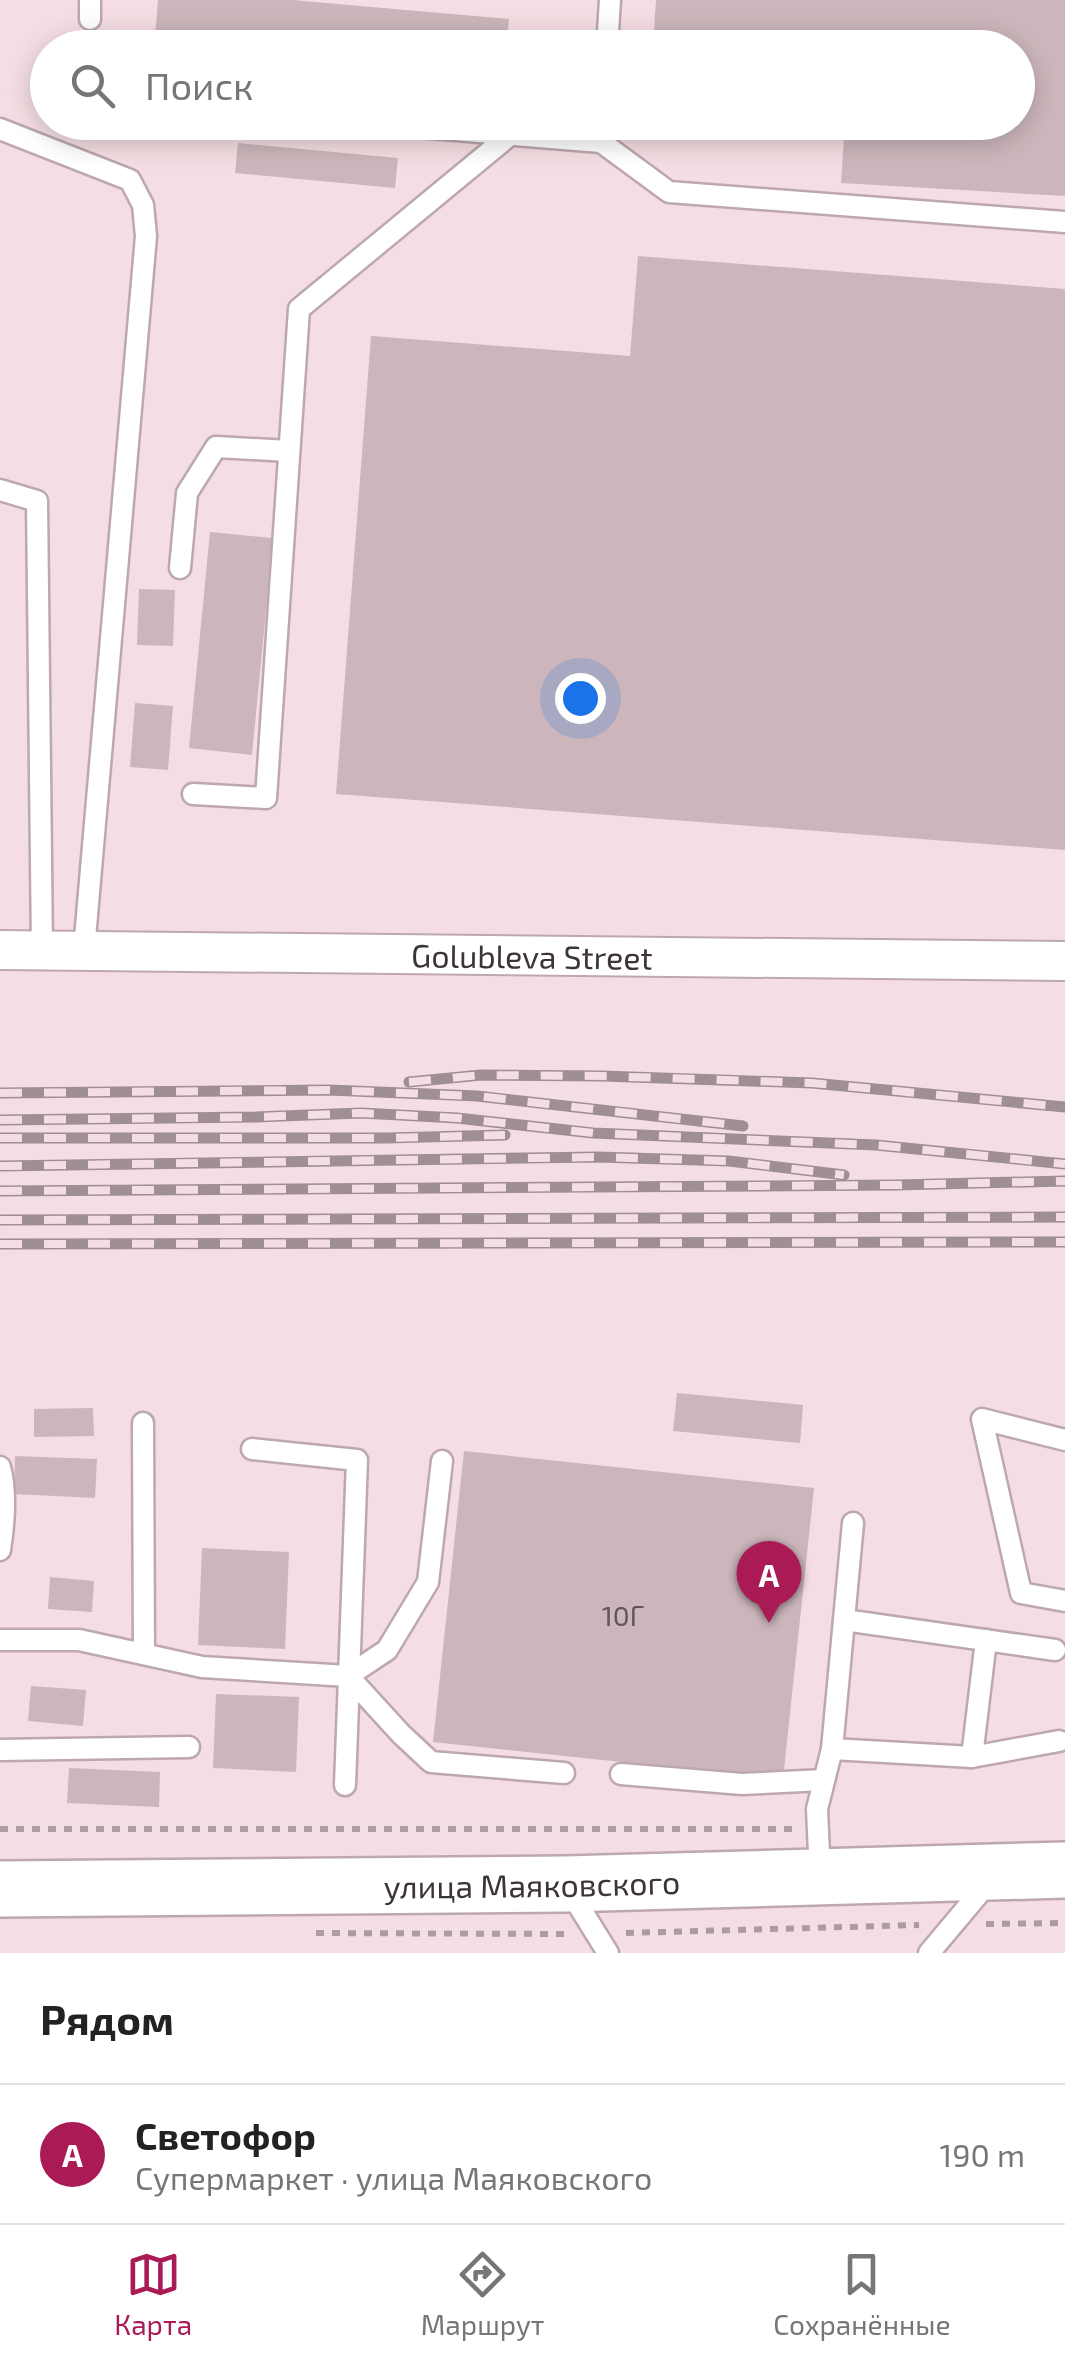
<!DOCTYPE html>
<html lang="ru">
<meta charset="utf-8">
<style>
:root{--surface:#fff;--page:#f2f2f2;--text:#222;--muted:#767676;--line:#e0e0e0;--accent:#aa1a55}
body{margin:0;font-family:"Exo 2",sans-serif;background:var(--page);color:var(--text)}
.you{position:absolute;left:580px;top:698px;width:35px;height:35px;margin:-25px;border:8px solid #fff;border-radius:50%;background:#1a73e8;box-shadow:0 0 0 15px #1a73e833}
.badge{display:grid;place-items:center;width:65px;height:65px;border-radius:50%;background:var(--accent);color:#fff;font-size:32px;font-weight:700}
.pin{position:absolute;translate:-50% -82px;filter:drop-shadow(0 2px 5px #0008)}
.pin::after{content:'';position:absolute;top:52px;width:35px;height:30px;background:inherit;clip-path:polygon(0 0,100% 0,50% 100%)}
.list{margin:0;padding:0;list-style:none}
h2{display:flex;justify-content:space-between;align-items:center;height:130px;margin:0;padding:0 40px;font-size:42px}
h2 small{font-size:32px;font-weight:400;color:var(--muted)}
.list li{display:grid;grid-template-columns:65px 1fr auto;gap:30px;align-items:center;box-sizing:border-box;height:140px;padding:0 40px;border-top:2px solid var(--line)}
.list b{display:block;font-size:38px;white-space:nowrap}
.list p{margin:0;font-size:32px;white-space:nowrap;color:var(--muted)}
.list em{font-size:32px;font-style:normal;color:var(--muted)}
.icon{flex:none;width:55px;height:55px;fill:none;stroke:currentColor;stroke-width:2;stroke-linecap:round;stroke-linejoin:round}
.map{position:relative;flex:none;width:1065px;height:1953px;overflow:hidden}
.search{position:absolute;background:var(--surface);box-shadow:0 5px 25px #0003;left:30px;right:30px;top:30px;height:110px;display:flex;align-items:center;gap:25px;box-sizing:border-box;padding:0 35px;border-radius:55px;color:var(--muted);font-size:38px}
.sheet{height:270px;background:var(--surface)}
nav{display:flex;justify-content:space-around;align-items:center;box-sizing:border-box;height:140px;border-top:2px solid var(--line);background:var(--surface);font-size:28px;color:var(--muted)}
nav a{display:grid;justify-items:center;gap:5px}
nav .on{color:var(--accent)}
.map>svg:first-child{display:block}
.building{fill:#ccb6bb}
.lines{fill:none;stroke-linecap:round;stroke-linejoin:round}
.service-casing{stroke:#bda8ad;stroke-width:25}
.minor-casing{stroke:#bda8ad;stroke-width:42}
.secondary-casing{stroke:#bda8ad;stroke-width:60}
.path{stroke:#ac9b9f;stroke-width:6;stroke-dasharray:8 8;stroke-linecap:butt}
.service{stroke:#fff;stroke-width:20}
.minor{stroke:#fff;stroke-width:38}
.secondary{stroke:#fff;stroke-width:55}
.rail-casing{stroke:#9f8e92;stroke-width:11}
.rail{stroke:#f5dee3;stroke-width:8;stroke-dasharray:22;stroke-linecap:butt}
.labels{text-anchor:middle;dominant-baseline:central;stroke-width:8;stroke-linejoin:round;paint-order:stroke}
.number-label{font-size:28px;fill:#615457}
.street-label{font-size:32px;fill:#3d3436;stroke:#f5dee3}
</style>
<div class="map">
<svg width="1065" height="1953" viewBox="0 0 1065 1953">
<rect width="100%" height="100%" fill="#f5dee3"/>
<!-- building -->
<g class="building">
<polygon points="158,0 292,0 509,19 506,48 154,48"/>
<polygon points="656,0 1065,0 1065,196 841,183 844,137 649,126 649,122 1018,122 1018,48 653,48"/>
<polygon points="238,143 398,158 395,188 235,173"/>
<polygon points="638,256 1065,289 1065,850 336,794 371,336 630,356"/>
<polygon points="210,532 273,538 252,755 189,748"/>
<polygon points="139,589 175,590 173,646 137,645"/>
<polygon points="135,703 173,706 168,770 130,767"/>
<polygon points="677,1393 803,1405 800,1443 673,1431"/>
<polygon points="93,1408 94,1436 34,1437 34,1409"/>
<polygon points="464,1451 814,1488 783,1779 433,1742"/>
<polygon points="15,1456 97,1459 95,1498 14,1494"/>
<polygon points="202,1548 289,1552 285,1649 198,1645"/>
<polygon points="50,1577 94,1581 92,1612 48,1609"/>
<polygon points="31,1686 86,1690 83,1726 28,1721"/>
<polygon points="216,1694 299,1697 296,1772 213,1768"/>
<polygon points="69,1768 160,1772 159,1807 67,1803"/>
</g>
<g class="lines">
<defs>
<g id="service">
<polyline points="90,19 90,0"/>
<polyline points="607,48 610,0"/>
<polyline points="356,122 601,142"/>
<polyline points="603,122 601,142 669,192 1065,222"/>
<polyline points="0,129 130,180 143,205 146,236 84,950"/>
<polyline points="0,490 37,501 42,950"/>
<polyline points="180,568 187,493 216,447 289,451"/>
<polyline points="193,794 266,798 299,309 510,135"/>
<polyline points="143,1423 144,1654"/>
<polyline points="1065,1440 982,1419 1021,1593 1065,1601"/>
<polyline points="252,1449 357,1460 345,1785"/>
<path d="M0,1467c7,26 4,57 0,83"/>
<polyline points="844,1620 1055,1650"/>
<polyline points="0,1640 79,1640 202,1667 348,1676 401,1734 431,1762 564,1773"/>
<polyline points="348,1676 387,1650 428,1582 442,1461"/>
<polyline points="832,1749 853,1523"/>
<polyline points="0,1750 189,1747"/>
<polyline points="972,1757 986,1640"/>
<polyline points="621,1774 742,1784 824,1780"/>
<polyline points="820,1875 817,1809 832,1749 972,1757 1059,1741"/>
<polyline points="569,1890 608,1953"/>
<polyline points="929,1953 992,1878"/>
</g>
<g id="minor">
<path id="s1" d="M0,950l1065,11"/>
</g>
<g id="secondary">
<path id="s2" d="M0,1889l565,-5 500,-14"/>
</g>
</defs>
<!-- service casing -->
<use href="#service" class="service-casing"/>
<!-- minor casing -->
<use href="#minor" class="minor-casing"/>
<!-- secondary casing -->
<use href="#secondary" class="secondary-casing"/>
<!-- path -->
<g class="path">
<polyline points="0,1829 794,1829"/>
<polyline points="986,1924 1065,1923"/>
<polyline points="316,1933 569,1934"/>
<polyline points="626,1933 919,1925"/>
</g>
<!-- service -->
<use href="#service" class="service"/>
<!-- minor -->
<use href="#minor" class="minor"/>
<!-- secondary -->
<use href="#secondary" class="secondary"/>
<defs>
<g id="rail">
<polyline points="409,1082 481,1075 602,1076 812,1083 1065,1107"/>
<polyline points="0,1093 329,1090 477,1096 743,1126"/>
<polyline points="0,1120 256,1117 361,1113 457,1118 593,1133 876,1145 1065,1164"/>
<polyline points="0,1138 386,1138 505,1135"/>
<polyline points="0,1166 598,1157 729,1161 844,1175"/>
<polyline points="0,1191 897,1185 1065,1181"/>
<polyline points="0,1220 1065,1217"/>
<polyline points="0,1244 1065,1242"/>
</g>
</defs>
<!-- rail casing -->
<use href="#rail" class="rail-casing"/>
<!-- rail -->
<use href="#rail" class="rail"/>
</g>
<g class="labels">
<!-- number labels -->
<g class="number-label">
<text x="623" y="1615">10Г</text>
</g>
<!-- street labels -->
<g class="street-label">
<text stroke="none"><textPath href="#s1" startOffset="532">Golubleva Street</textPath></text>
<text stroke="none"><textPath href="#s2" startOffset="532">улица Маяковского</textPath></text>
</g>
</g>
</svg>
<div class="you"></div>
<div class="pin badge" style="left:769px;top:1623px">A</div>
<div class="search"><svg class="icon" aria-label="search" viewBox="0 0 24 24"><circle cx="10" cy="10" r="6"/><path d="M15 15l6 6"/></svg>Поиск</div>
</div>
<section class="sheet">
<h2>Рядом<small></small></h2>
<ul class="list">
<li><span class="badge">A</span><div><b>Светофор</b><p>Супермаркет · улица Маяковского</p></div><em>190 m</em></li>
</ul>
</section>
<nav>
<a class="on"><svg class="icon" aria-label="map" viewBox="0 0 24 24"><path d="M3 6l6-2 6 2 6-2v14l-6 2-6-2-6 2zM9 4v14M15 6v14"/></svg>Карта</a>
<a><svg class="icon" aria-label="directions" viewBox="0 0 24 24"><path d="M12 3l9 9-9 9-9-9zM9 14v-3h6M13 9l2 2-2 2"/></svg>Маршрут</a>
<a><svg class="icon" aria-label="saved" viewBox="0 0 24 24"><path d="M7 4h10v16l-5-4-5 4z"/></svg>Сохранённые</a>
</nav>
